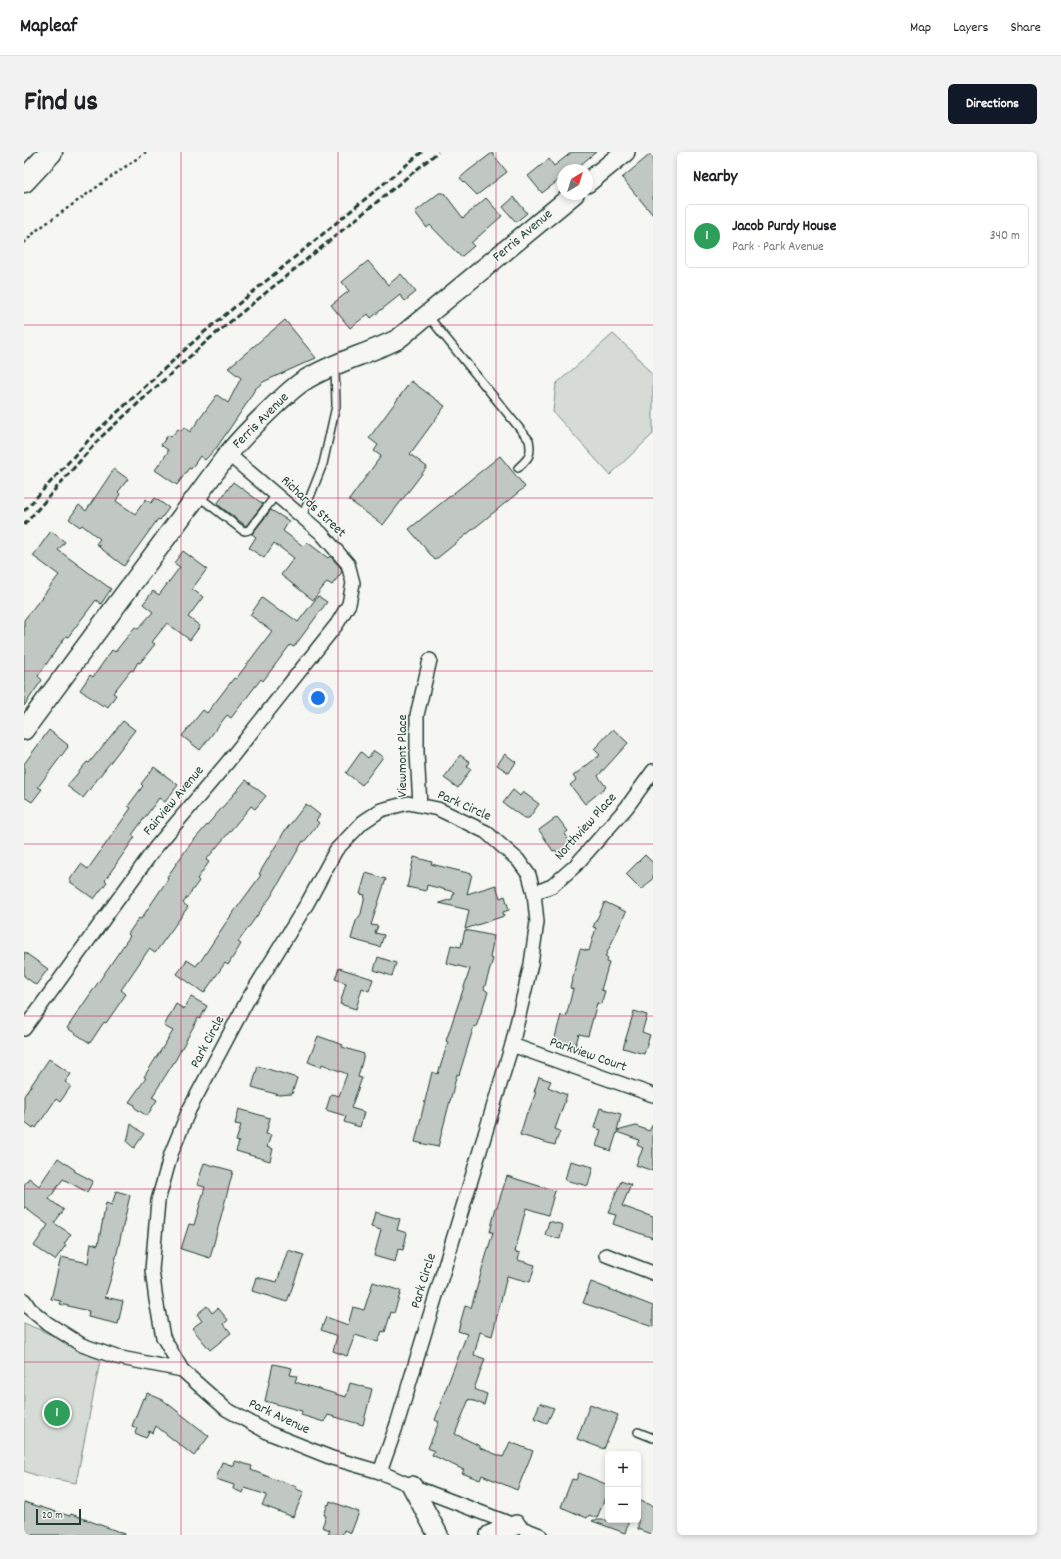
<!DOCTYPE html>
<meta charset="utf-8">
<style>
:root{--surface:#fff;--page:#f2f2f2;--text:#202124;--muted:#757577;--line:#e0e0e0;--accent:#111827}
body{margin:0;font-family:Dekko,sans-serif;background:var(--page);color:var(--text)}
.controls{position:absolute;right:12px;bottom:12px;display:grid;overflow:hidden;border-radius:6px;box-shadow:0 2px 6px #0003}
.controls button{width:36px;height:36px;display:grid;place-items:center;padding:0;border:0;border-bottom:1px solid var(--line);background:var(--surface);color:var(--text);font:20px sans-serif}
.compass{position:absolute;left:533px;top:12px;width:36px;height:36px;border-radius:50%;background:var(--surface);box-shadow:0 2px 6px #0003;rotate:38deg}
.scale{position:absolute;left:12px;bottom:10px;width:45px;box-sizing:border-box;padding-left:4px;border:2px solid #1f3d34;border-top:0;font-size:11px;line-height:14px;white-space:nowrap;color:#1f3d34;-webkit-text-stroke:3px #f6f6f2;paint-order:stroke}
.you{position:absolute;left:294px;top:546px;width:14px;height:14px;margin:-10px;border:3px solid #fff;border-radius:50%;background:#1a73e8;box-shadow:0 0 0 6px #1a73e833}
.badge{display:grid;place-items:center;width:26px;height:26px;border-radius:50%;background:var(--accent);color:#fff;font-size:13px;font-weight:700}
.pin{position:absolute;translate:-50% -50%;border:2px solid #fff;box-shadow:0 1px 4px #0006}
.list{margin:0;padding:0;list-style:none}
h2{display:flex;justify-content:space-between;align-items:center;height:52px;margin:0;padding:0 16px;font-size:17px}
h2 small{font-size:13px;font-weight:400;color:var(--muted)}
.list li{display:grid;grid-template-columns:26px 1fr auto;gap:12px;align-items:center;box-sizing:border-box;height:64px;margin:0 8px 8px;padding:0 8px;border:1px solid var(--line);border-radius:6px}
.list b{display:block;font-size:15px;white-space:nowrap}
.list p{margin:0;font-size:13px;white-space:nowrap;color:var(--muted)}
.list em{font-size:13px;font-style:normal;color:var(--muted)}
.map{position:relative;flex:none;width:629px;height:1383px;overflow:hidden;border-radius:6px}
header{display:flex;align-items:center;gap:24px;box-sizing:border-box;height:56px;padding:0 20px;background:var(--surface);border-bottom:1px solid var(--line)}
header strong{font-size:19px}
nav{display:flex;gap:22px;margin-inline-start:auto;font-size:14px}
.intro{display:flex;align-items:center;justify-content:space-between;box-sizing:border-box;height:96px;padding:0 24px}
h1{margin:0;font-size:28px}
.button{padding:10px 18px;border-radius:6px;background:var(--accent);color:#fff;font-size:14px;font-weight:700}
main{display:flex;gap:24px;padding:0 24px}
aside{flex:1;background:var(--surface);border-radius:6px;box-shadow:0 2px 6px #0003}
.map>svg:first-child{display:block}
.green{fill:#d6dbd6;stroke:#7a8c85}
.building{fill:#c1c8c3;stroke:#1f3d34}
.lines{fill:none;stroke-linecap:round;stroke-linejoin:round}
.lane-casing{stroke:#1f3d34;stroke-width:10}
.street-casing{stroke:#1f3d34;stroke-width:16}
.secondary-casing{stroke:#1f3d34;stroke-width:22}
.highway-casing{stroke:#1f3d34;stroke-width:25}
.path{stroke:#1f3d34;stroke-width:2.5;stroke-dasharray:3 3;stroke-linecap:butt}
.lane{stroke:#f6f6f2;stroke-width:7}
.street{stroke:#f6f6f2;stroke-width:13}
.secondary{stroke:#f6f6f2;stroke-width:19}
.highway{stroke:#f6f6f2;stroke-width:22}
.rail{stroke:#1f3d34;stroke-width:3;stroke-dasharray:6 3;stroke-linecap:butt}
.grid{fill:none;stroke:#c2185b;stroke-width:1;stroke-opacity:0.55}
.labels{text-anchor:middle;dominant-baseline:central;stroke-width:3;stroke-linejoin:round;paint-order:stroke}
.street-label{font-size:14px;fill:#1f3d34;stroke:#f6f6f2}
</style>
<header>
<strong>Mapleaf</strong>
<nav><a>Map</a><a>Layers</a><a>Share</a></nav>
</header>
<div class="intro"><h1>Find us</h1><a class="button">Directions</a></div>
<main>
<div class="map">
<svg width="629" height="1383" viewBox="0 0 629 1383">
<rect width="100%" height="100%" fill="#f6f6f2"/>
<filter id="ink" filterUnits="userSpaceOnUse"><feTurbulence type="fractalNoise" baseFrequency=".025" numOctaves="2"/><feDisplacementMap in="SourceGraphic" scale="8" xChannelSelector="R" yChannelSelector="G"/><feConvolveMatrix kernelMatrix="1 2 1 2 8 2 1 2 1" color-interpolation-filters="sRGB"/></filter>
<g filter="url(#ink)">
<!-- green -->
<g class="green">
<polygon points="589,182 610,201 629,224 629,282 586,323 529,260 532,232"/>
<polygon points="0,1171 77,1204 52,1331 14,1324 0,1319"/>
</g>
<!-- building -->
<g class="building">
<polygon points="548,0 572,0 550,18 539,18 539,25 518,41 504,24 525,7 530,14"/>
<polygon points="629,0 629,63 598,26"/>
<polygon points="468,1 483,20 453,43 436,26 444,19"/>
<polygon points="415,41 420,41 439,66 462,46 478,64 447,91 450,94 437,105 406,73 403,76 391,60"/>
<polygon points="490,45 503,61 492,70 479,55"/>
<polygon points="344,109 364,133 377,122 392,140 381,149 376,143 347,166 344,162 326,176 307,153 325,139 318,130"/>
<polygon points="261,168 292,206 239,230 231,237 221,254 193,295 181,308 176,304 167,317 165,316 153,333 131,318 144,300 144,298 137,293 144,283 147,285 154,277 157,279 160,275 166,280 193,243 204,251 217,226 204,216"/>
<polygon points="387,229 421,254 386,302 403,315 359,373 325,348 357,304 350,299 354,293 345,286"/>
<polygon points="476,304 501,335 411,408 385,377"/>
<polygon points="90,317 104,327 94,340 96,342 92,349 111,362 122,347 127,351 131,346 145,356 136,368 134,367 100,414 75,395 76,394 72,392 76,387 58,373 56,375 45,367 55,353 62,359"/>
<polygon points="209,330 239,352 222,374 193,352"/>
<polygon points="247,358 265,369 259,379 279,394 283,390 304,406 306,404 317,416 318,420 308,433 303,430 289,448 257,423 270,406 250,391 240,406 225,396 232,385 228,382"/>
<polygon points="27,379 41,390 34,398 87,437 77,452 72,448 44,485 42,484 14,524 18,528 0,554 0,468 35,423 9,404"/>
<polygon points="159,399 183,417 168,437 179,445 164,465 176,474 166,488 143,471 128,490 131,492 116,511 114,510 109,519 107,518 89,541 92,543 84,555 80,552 79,554 56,538 66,523 69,525 88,498 91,500 111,475 114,477 129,460 119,452 129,439 135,443 156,415 150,411"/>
<polygon points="294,444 303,450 270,495 266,493 239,529 237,527 207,566 203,563 176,598 158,584 179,558 183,561 210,526 212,527 248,479 226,463 238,446 258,461 259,459 274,470"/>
<polygon points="99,569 111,578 59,646 43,634 63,610 65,611"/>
<polygon points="589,577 604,591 574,624 582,635 561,652 546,633 552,628 549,624 576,603 570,597"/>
<polygon points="25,578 44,593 43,594 44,595 14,635 18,637 8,650 0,645 0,612"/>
<polygon points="350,599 359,605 338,633 322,621 337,600 344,606"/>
<polygon points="481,602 492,610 485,621 473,613"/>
<polygon points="436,603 446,610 443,615 447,617 434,636 420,626"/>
<polygon points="130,615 154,633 141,650 135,646 108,683 111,685 81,728 83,730 70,747 45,729 57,712 64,717 107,656 104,654 119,634 117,632"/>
<polygon points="222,628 242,644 231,657 227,654 182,708 185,710 173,727 175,729 159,751 164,755 131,801 125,797 97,838 102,842 82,871 80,870 66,891 43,876 106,784 104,782 115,766 117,767 144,727 143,725 164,695"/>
<polygon points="489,638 496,644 499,640 515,652 505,666 500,666 479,651"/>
<polygon points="282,652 296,663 292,668 295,671 280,690 279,689 248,743 214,790 217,792 204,813 201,811 180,841 153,822 163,808 172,814 175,810 176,810 201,772 237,723 235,722 260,680"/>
<polygon points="533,665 544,679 540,682 546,690 544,692 546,695 535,703 531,698 529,699 515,678"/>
<polygon points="621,703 629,711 629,726 618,738 602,722"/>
<polygon points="390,705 408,710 407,712 448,722 443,742 472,733 476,746 481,744 485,758 479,760 480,764 441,777 445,758 415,751 428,747 430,740 403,733 402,739 383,735"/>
<polygon points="342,721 362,727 347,773 354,774 351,781 360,783 356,795 327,787 332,769 337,762 341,743 336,742"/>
<polygon points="581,750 602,760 581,805 584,806 583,810 585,811 577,838 581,839 577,852 573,851 564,884 555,882 551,894 530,889 537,863 542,865 549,837 546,836 556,797 565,799 572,776 569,775"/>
<polygon points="441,778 470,784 466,806 469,807 460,837 464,840 452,875 450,874 435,923 433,922 414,995 391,990 408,920 414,922 424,890 422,889 446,817 423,811 427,793 437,795"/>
<polygon points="0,800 24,817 12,833 0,824"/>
<polygon points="354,805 372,811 368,824 350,818"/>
<polygon points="315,816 349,827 345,839 338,836 332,857 316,852 322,831 311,827"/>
<polygon points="167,845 183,854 176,867 174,866 152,907 128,945 133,948 123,964 111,956 111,953 105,950 122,926 120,925 149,879 140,874 152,852 160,857"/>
<polygon points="610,859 623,863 618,880 626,883 620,902 599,896"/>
<polygon points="294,884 319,893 318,895 340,902 334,925 338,926 327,956 340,960 336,975 320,970 322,964 302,958 307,942 315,944 323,922 298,912 297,915 284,910"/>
<polygon points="25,907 47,922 41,930 47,934 36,950 32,947 12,976 10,974 9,976 0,969 0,944"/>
<polygon points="234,914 273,926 268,942 255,943 228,935"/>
<polygon points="515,925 527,929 524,935 543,943 531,977 536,979 531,993 496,983 503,960 504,961 512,940 510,940"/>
<polygon points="576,956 597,962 593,979 612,974 625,979 629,972 629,1019 612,1013 619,996 613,993 615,988 593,980 587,999 572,994 577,978 570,976"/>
<polygon points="215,957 246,966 242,982 247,983 243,995 249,997 246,1009 212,999 215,990 212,989 217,973 211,972"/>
<polygon points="107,972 120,982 110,996 103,990"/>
<polygon points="34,1006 51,1018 50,1019 69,1029 63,1040 39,1027 25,1047 40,1058 30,1071 47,1082 40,1092 42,1093 31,1108 10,1094 24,1073 0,1055 0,1033 5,1026 15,1034"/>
<polygon points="546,1009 569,1015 564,1034 541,1028"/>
<polygon points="180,1011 209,1019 186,1106 157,1097 165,1072 170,1073 181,1035 173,1033"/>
<polygon points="483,1024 531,1039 524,1063 502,1056 491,1100 496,1101 494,1108 511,1113 506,1130 483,1124 468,1184 456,1180 450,1203 461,1207 450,1237 463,1242 460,1253 445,1247 431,1282 456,1294 456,1296 479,1305 486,1290 509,1299 493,1338 458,1323 456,1328 438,1321 440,1318 408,1303 410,1299 404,1296 415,1270 411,1268 417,1252 416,1252 443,1182 434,1179 441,1154 447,1156 469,1080 466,1080 472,1055 473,1055"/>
<polygon points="597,1029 607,1033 598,1054 629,1065 629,1086 589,1072 592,1063 584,1061"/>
<polygon points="92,1039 106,1043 88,1123 81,1145 99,1149 94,1172 64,1165 65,1159 36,1152 37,1149 27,1147 37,1105 64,1111 67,1091 74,1093 82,1051 88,1053"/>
<polygon points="351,1060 376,1067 373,1078 383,1081 379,1098 374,1097 371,1110 350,1104 357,1078 347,1075"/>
<polygon points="525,1069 539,1073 536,1087 521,1083"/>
<polygon points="264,1098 280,1103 263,1150 228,1139 232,1125 253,1130"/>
<polygon points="349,1130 377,1139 370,1161 367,1160 361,1180 358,1179 354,1190 331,1183 323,1204 309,1199 313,1184 297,1178 302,1165 324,1173 329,1155 340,1158"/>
<polygon points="567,1130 629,1154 629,1175 559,1151"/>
<polygon points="183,1154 188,1161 194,1156 204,1168 200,1172 207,1181 186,1198 168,1176 178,1169 173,1162"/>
<polygon points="249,1212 268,1216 266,1223 273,1224 271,1230 322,1245 326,1231 348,1237 339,1273 304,1263 300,1270 277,1263 278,1259 241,1249"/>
<polygon points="123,1241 139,1248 185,1284 170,1304 132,1274 129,1281 125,1279 122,1286 111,1281 113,1276 108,1274 119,1246 121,1247"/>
<polygon points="516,1251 530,1256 523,1271 510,1266"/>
<polygon points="566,1252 594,1263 580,1297 553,1287"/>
<polygon points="211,1309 228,1314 227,1318 255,1329 255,1328 273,1335 272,1337 280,1340 269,1365 238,1353 243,1343 221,1336 219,1341 209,1337 210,1333 192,1327 198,1310 210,1314"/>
<polygon points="555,1321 584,1333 584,1338 573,1366 565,1363 563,1366 537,1355 548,1327 552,1328"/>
<polygon points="614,1348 629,1354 629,1383 614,1377"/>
<polygon points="306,1349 335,1360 327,1381 320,1378 318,1383 304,1383 306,1378 298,1375 302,1364 300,1363 304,1352 305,1353"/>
<polygon points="0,1350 46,1364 47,1362 101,1382 101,1383 0,1383"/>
<polygon points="569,1368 605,1368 601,1381 568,1369"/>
</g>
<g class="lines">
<defs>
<g id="lane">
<path d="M404,164l101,124c3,15 0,18 -11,28"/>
<polyline points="174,344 218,378 221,379 225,378 252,343"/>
<polyline points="278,365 299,312 312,254 311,214"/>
<polyline points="614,1280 629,1286"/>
</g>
<g id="street">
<polyline points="396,653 393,601 393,563 406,508"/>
<polyline points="510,741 528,734 551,714 603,655 629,619"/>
<polyline points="0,877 132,695 203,611 313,472 325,452 329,431 324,412 297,381 204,302"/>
<polyline points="488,893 629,943"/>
<polyline points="582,1103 629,1121"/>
<polyline points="0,1148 6,1157 23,1171 58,1193 92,1205 158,1218 202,1257 245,1281 308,1306 356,1320 388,1334 516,1383"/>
<polyline points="158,1218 139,1185 132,1148 128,1118 134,1049 147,1002 165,958 223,849 284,750 312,698 339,670 357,658 384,651 414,657 462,680 494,708 505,723 510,741 513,770 507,812 488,893 373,1272 356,1320"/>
</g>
<g id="secondary">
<polyline points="563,31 601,0"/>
<path d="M0,578l204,-276c15,-18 32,-35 49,-51 9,-8 18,-17 28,-23 29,-18 63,-26 93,-41l176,-145"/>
<polyline points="388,1334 414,1383"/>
<polyline points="466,1383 492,1373"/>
</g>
<polyline id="highway" points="0,29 27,0"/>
</defs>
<!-- lane casing -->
<use href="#lane" class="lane-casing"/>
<!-- street casing -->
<use href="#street" class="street-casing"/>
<!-- secondary casing -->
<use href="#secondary" class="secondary-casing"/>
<!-- highway casing -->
<use href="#highway" class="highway-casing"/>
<!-- path -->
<polyline class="path" points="0,91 13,78 122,0"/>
<!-- lane -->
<use href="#lane" class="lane"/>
<!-- street -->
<use href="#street" class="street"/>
<!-- secondary -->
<use href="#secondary" class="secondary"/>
<!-- highway -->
<use href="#highway" class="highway"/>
<!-- rail -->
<g class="rail">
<polyline points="0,359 72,280 178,182 398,0"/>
<polyline points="0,373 76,286 184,188 414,0"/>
</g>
</g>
</g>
<!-- grid -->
<path class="grid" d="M157,0v1383M314,0v1383M472,0v1383M0,173h629M0,346h629M0,519h629M0,692h629M0,864h629M0,1037h629M0,1210h629"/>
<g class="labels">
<!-- street labels -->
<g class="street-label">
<text transform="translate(499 84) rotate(-40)">Ferris Avenue</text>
<text transform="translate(237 269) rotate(-45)">Ferris Avenue</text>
<text transform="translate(289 355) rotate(43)">Richards Street</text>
<text transform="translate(379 604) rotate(-90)">Viewmont Place</text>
<text transform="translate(150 649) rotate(-50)">Fairview Avenue</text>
<text transform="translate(440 654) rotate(24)">Park Circle</text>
<text transform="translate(562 675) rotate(-48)">Northview Place</text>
<text transform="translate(184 890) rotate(-62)">Park Circle</text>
<text transform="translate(564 903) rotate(19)">Parkview Court</text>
<text transform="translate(400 1129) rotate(-73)">Park Circle</text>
<text transform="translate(255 1265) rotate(25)">Park Avenue</text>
</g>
</g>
</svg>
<div class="controls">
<button>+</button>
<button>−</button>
</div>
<svg class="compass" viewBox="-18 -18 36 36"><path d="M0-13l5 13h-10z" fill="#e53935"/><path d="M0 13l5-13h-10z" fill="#757577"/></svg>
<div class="scale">20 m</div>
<div class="you"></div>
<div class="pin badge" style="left:33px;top:1261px;background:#2e9e5b">1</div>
</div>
<aside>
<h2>Nearby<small></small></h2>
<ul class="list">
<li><span class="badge" style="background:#2e9e5b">1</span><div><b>Jacob Purdy House</b><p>Park · Park Avenue</p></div><em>340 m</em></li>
</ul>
</aside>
</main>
